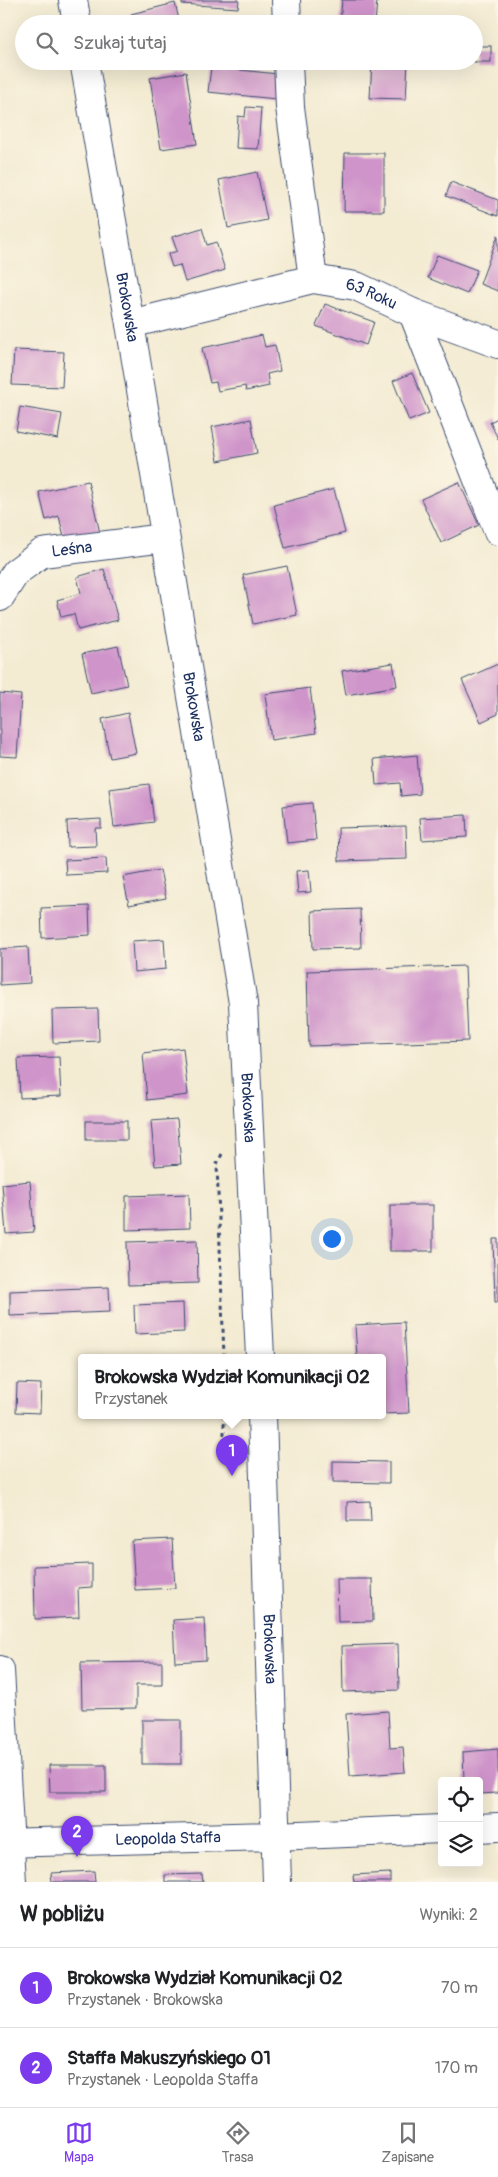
<!DOCTYPE html>
<html lang="pl">
<meta charset="utf-8">
<style>
:root{--surface:#fff;--page:#f6f6f6;--text:#202124;--muted:#757577;--line:#e0e0e0;--accent:#7c3aed}
body{margin:0;font-family:Pangolin,sans-serif;background:var(--page);color:var(--text)}
.controls{position:absolute;right:15px;bottom:15px;display:grid;overflow:hidden;border-radius:5px;box-shadow:0 5px 20px #0002}
.controls button{width:45px;height:45px;display:grid;place-items:center;padding:0;border:0;border-bottom:1px solid var(--line);background:var(--surface);color:var(--text);font:25px sans-serif}
.you{position:absolute;left:331px;top:1238px;width:18px;height:18px;margin:-12px;border:4px solid #fff;border-radius:50%;background:#1a73e8;box-shadow:0 0 0 8px #1a73e833}
.badge{display:grid;place-items:center;width:32px;height:32px;border-radius:50%;background:var(--accent);color:#fff;font-size:16px;font-weight:700}
.pin{position:absolute;translate:-50% -41px;filter:drop-shadow(0 1px 2px #0008)}
.pin::after{content:'';position:absolute;top:26px;width:18px;height:15px;background:inherit;clip-path:polygon(0 0,100% 0,50% 100%)}
.popup{position:absolute;left:78px;top:1354px;width:308px;height:65px;box-sizing:border-box;display:grid;place-content:center;border-radius:5px;background:var(--surface);filter:drop-shadow(0 1px 4px #0005);font-size:16px;white-space:nowrap;color:var(--muted)}
.popup b{font-size:19px;color:var(--text)}
.popup::after{content:'';position:absolute;left:50%;top:100%;margin-left:-10px;border:10px solid transparent;border-top-color:var(--surface)}
.list{margin:0;padding:0;list-style:none}
h2{display:flex;justify-content:space-between;align-items:center;height:65px;margin:0;padding:0 20px;font-size:21px}
h2 small{font-size:16px;font-weight:400;color:var(--muted)}
.list li{display:grid;grid-template-columns:32px 1fr auto;gap:15px;align-items:center;box-sizing:border-box;height:80px;padding:0 20px;border-top:1px solid var(--line)}
.list b{display:block;font-size:19px;white-space:nowrap}
.list p{margin:0;font-size:16px;white-space:nowrap;color:var(--muted)}
.list em{font-size:16px;font-style:normal;color:var(--muted)}
.icon{flex:none;width:28px;height:28px;fill:none;stroke:currentColor;stroke-width:2;stroke-linecap:round;stroke-linejoin:round}
.map{position:relative;flex:none;width:498px;height:1882px;overflow:hidden}
.search{position:absolute;background:var(--surface);box-shadow:0 5px 20px #0002;left:15px;right:15px;top:15px;height:55px;display:flex;align-items:center;gap:12px;box-sizing:border-box;padding:0 18px;border-radius:28px;color:var(--muted);font-size:19px}
.sheet{height:225px;background:var(--surface)}
nav{display:flex;justify-content:space-around;align-items:center;box-sizing:border-box;height:70px;border-top:1px solid var(--line);background:var(--surface);font-size:14px;color:var(--muted)}
nav a{display:grid;justify-items:center;gap:2px}
nav .on{color:var(--accent)}
.map>svg:first-child{display:block}
.building{fill:#cf94ca}
.lines{fill:none;stroke-linecap:round;stroke-linejoin:round}
.minor-casing{stroke:#3b4b6f;stroke-width:30}
.path{stroke:#3b4b6f;stroke-width:3;stroke-dasharray:4 4;stroke-linecap:butt}
.minor{stroke:#fff;stroke-width:28}
.labels{text-anchor:middle;dominant-baseline:central;stroke-width:4;stroke-linejoin:round;paint-order:stroke}
.street-label{font-size:16px;fill:#1b2f5e;stroke:#fcf5e5}
</style>
<div class="map">
<svg width="498" height="1882" viewBox="0 0 498 1882">
<rect width="100%" height="100%" fill="#fcf5e5"/>
<filter id="ink" filterUnits="userSpaceOnUse"><feTurbulence type="fractalNoise" baseFrequency=".02" numOctaves="2"/><feDisplacementMap in="SourceGraphic" scale="10" xChannelSelector="R" yChannelSelector="G"/><feConvolveMatrix kernelMatrix="1 2 1 2 8 2 1 2 1" color-interpolation-filters="sRGB"/></filter>
<filter id="wash" filterUnits="userSpaceOnUse"><feTurbulence type="fractalNoise" baseFrequency=".0096" numOctaves="4" result="noise"/><feDisplacementMap in="SourceGraphic" scale="20" xChannelSelector="R" yChannelSelector="G"/><feGaussianBlur stdDeviation="1.12" result="paint"/><feColorMatrix in="noise" values="0 0 0 0 0 0 0 0 0 0 0 0 0 0 0 0 0 1.4 0 .05"/><feComposite in="paint" operator="in"/></filter>
<g filter="url(#wash)">
<rect width="100%" height="100%" fill="#f3ebd2"/>
<g id="blocks">
<!-- building -->
<g class="building">
<polygon points="182,0 239,0 238,8 182,4"/>
<polygon points="342,0 377,0 375,24 340,24"/>
<polygon points="175,3 180,24 133,24 131,14"/>
<rect x="474" y="46" width="17" height="16"/>
<polygon points="372,61 408,61 406,99 370,98"/>
<polygon points="211,67 278,74 276,99 208,92"/>
<polygon points="186,72 197,144 161,149 150,78"/>
<polygon points="246,107 261,108 258,149 236,148 238,116 245,117"/>
<polygon points="345,153 384,153 384,211 344,211"/>
<polygon points="257,172 267,220 228,228 219,180"/>
<polygon points="451,182 498,200 498,216 446,196"/>
<polygon points="202,228 207,245 216,242 225,270 185,282 180,265 172,267 168,254 177,251 172,237"/>
<polygon points="498,235 498,291 480,284"/>
<polygon points="437,255 477,270 467,294 428,278"/>
<polygon points="325,304 374,322 366,345 316,326"/>
<polygon points="262,335 265,347 275,345 280,371 267,374 269,386 246,391 245,386 218,391 216,382 210,383 202,348"/>
<polygon points="14,350 64,352 62,387 12,385"/>
<polygon points="412,373 429,413 409,421 393,381"/>
<polygon points="20,407 62,414 58,439 16,431"/>
<polygon points="498,418 498,439 490,422"/>
<polygon points="251,419 257,453 218,461 212,427"/>
<polygon points="88,481 100,533 65,542 59,516 46,520 39,492"/>
<polygon points="459,482 479,525 441,543 421,499"/>
<polygon points="334,489 345,533 285,548 274,505"/>
<polygon points="287,566 297,615 253,624 243,575"/>
<polygon points="104,569 118,620 78,630 74,614 61,617 57,600 81,593 77,577"/>
<polygon points="118,646 127,685 91,693 82,654"/>
<polygon points="393,663 397,686 346,695 342,671"/>
<polygon points="498,664 498,714 481,722 462,680"/>
<polygon points="310,688 316,733 271,740 265,694"/>
<polygon points="0,693 21,695 17,757 0,756"/>
<polygon points="128,713 136,753 110,758 102,719"/>
<polygon points="417,755 420,794 401,796 400,783 376,785 374,759"/>
<polygon points="149,784 154,822 114,827 109,789"/>
<polygon points="312,803 316,840 287,843 283,806"/>
<polygon points="466,815 467,837 422,840 420,818"/>
<polygon points="101,819 101,828 95,828 96,846 68,847 67,821"/>
<polygon points="406,826 407,859 339,861 338,828"/>
<polygon points="106,858 107,873 66,875 65,860"/>
<polygon points="160,870 166,898 129,905 123,877"/>
<polygon points="309,870 311,892 298,893 296,871"/>
<polygon points="89,906 90,935 42,938 41,908"/>
<polygon points="360,909 361,948 313,949 312,911"/>
<polygon points="164,939 166,969 134,972 132,941"/>
<polygon points="28,947 30,983 0,985 0,949"/>
<polygon points="465,966 468,1041 309,1046 307,971"/>
<polygon points="98,1009 99,1041 53,1043 52,1010"/>
<polygon points="183,1048 188,1095 147,1100 143,1053"/>
<polygon points="59,1057 61,1096 20,1098 18,1058"/>
<polygon points="177,1119 181,1164 155,1166 151,1121"/>
<rect x="86" y="1121" width="41" height="19"/>
<polygon points="30,1181 34,1232 6,1234 2,1184"/>
<polygon points="189,1194 190,1228 126,1230 126,1196"/>
<rect x="390" y="1205" width="43" height="46"/>
<polygon points="493,1239 498,1239 498,1302 495,1302"/>
<polygon points="197,1240 198,1283 128,1285 127,1242"/>
<polygon points="109,1287 110,1312 10,1316 10,1291"/>
<polygon points="183,1303 184,1332 135,1334 134,1305"/>
<polygon points="404,1322 409,1413 382,1414 382,1357 357,1357 355,1325"/>
<polygon points="17,1383 41,1384 40,1413 16,1412"/>
<polygon points="333,1461 389,1462 389,1483 333,1482"/>
<polygon points="370,1501 371,1521 347,1521 347,1502"/>
<polygon points="172,1539 175,1588 135,1590 132,1541"/>
<polygon points="92,1564 92,1587 78,1588 79,1617 35,1619 34,1566"/>
<polygon points="337,1579 372,1579 373,1621 338,1622"/>
<polygon points="204,1618 206,1660 175,1662 173,1620"/>
<polygon points="398,1644 399,1690 343,1692 342,1646"/>
<polygon points="162,1662 162,1685 136,1685 136,1708 82,1709 81,1663"/>
<polygon points="388,1711 390,1748 403,1747 405,1772 350,1776 346,1714"/>
<rect x="142" y="1720" width="39" height="44"/>
<polygon points="498,1749 498,1793 479,1794 479,1781 464,1781 463,1752"/>
<polygon points="49,1765 106,1765 106,1792 50,1792"/>
<polygon points="94,1871 95,1882 52,1882 51,1873"/>
<polygon points="390,1873 390,1882 354,1882 353,1875"/>
<polygon points="202,1874 203,1882 165,1882 165,1875"/>
</g>
</g>
</g>
<g filter="url(#ink)">
<use href="#blocks" fill-opacity="0" stroke="#3b4b6f" stroke-width="1"/>
<g class="lines">
<defs>
<g id="minor">
<polyline points="73,0 77,24"/>
<polyline points="286,0 287,24"/>
<path id="s1" d="M84,61l46,263 113,679 17,354"/>
<polyline points="288,61 290,107 313,279"/>
<polyline points="413,313 498,531"/>
<path id="s2" d="M130,324l183,-45 43,7 57,27 85,31"/>
<path id="s3" d="M0,597l16,-25 26,-19 123,-15"/>
<path id="s4" d="M262,1415l15,467"/>
<polyline points="0,1670 12,1882"/>
<polyline points="479,1828 498,1827"/>
<path id="s5" d="M0,1843l275,-7 167,-7"/>
</g>
</defs>
<!-- minor casing -->
<use href="#minor" class="minor-casing"/>
<!-- path -->
<g class="path">
<polyline points="222,1154 217,1164 224,1357"/>
<polyline points="224,1415 224,1435 235,1448"/>
</g>
<!-- minor -->
<use href="#minor" class="minor"/>
</g>
</g>
<g class="labels">
<!-- street labels -->
<g class="street-label">
<text stroke="none"><textPath href="#s2" startOffset="249">63 Roku</textPath></text>
<text stroke="none"><textPath href="#s1" startOffset="250">Brokowska</textPath></text>
<text stroke="none"><textPath href="#s3" startOffset="92">Leśna</textPath></text>
<text stroke="none"><textPath href="#s1" startOffset="655">Brokowska</textPath></text>
<text stroke="none"><textPath href="#s1" startOffset="1060">Brokowska</textPath></text>
<text stroke="none"><textPath href="#s4" startOffset="234">Brokowska</textPath></text>
<text stroke="none"><textPath href="#s5" startOffset="168">Leopolda Staffa</textPath></text>
</g>
</g>
</svg>
<div class="controls">
<button><svg class="icon" aria-label="locate" viewBox="0 0 24 24"><circle cx="12" cy="12" r="6"/><path d="M12 2v4M12 18v4M2 12h4M18 12h4"/></svg></button>
<button><svg class="icon" aria-label="layers" viewBox="0 0 24 24"><path d="M12 4l9 5-9 5-9-5zM3 14l9 5 9-5"/></svg></button>
</div>
<div class="you"></div>
<div class="pin badge" style="left:232px;top:1476px">1</div>
<div class="popup"><b>Brokowska Wydział Komunikacji 02</b>Przystanek</div>
<div class="pin badge" style="left:77px;top:1857px">2</div>
<div class="search"><svg class="icon" aria-label="search" viewBox="0 0 24 24"><circle cx="10" cy="10" r="6"/><path d="M15 15l6 6"/></svg>Szukaj tutaj</div>
</div>
<section class="sheet">
<h2>W pobliżu<small>Wyniki: 2</small></h2>
<ul class="list">
<li><span class="badge">1</span><div><b>Brokowska Wydział Komunikacji 02</b><p>Przystanek · Brokowska</p></div><em>70 m</em></li>
<li><span class="badge">2</span><div><b>Staffa Makuszyńskiego 01</b><p>Przystanek · Leopolda Staffa</p></div><em>170 m</em></li>
</ul>
</section>
<nav>
<a class="on"><svg class="icon" aria-label="map" viewBox="0 0 24 24"><path d="M3 6l6-2 6 2 6-2v14l-6 2-6-2-6 2zM9 4v14M15 6v14"/></svg>Mapa</a>
<a><svg class="icon" aria-label="directions" viewBox="0 0 24 24"><path d="M12 3l9 9-9 9-9-9zM9 14v-3h6M13 9l2 2-2 2"/></svg>Trasa</a>
<a><svg class="icon" aria-label="saved" viewBox="0 0 24 24"><path d="M7 4h10v16l-5-4-5 4z"/></svg>Zapisane</a>
</nav>
